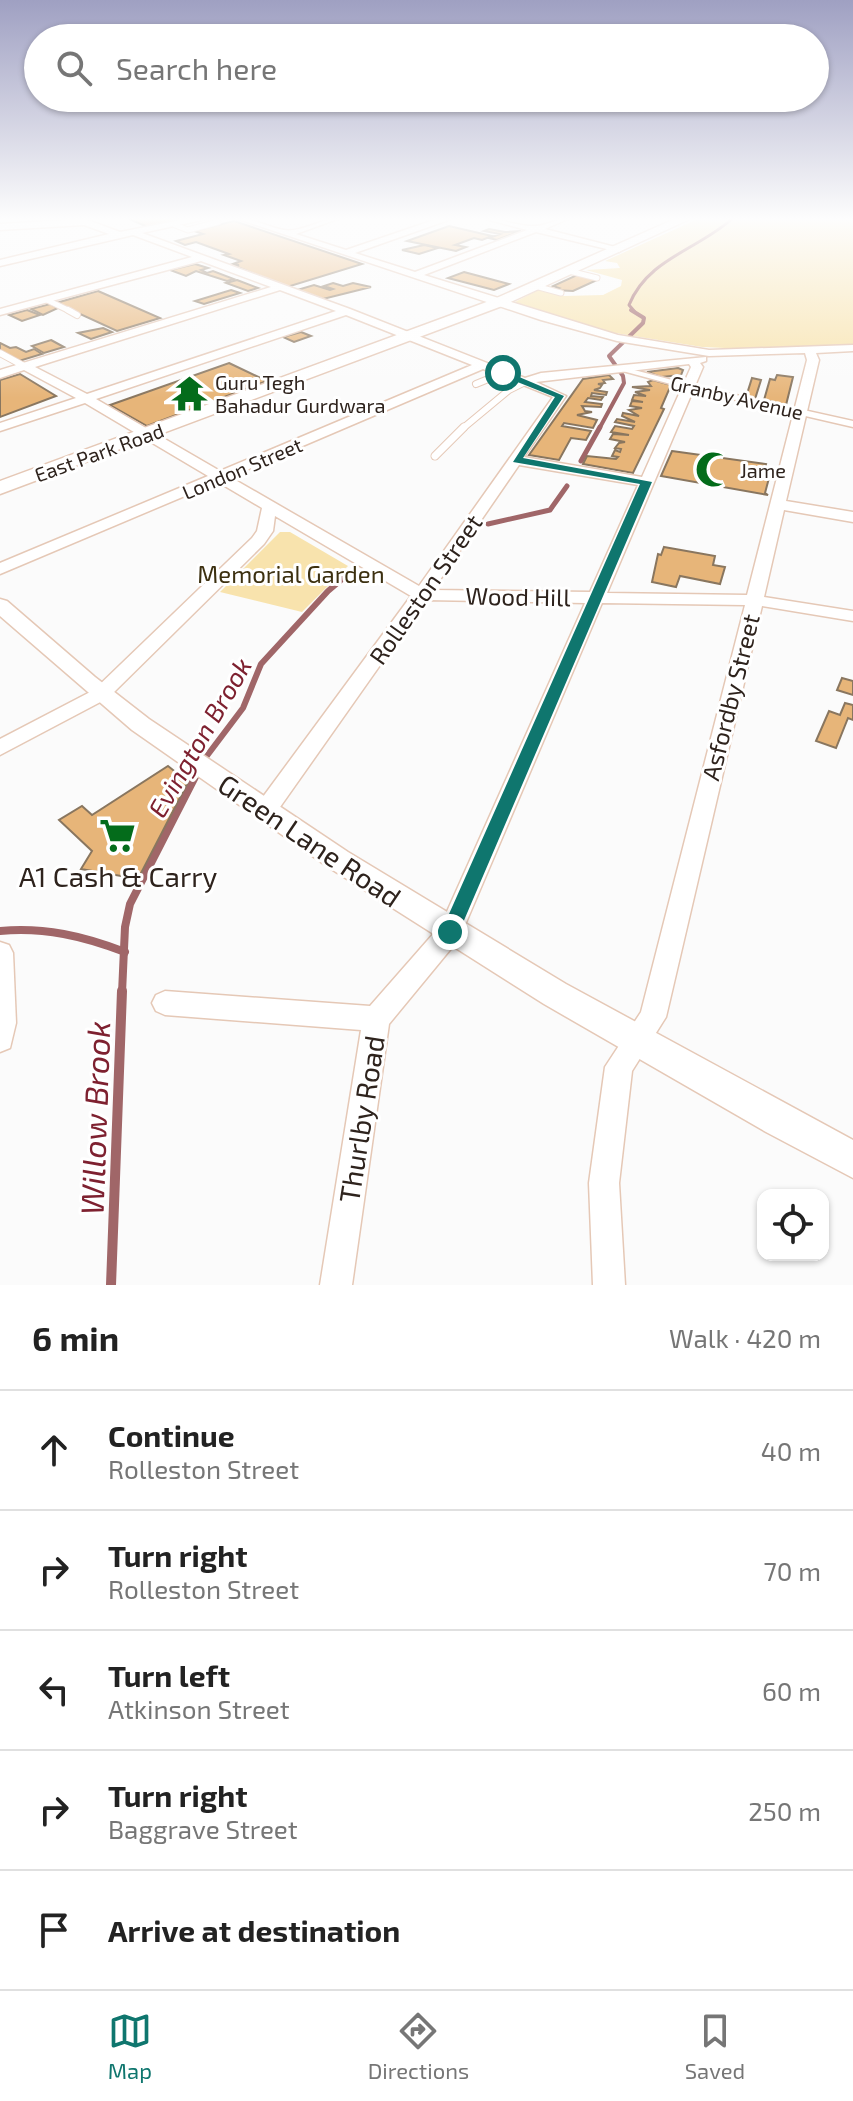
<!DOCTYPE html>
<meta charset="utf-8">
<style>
:root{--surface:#fff;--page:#f6f6f6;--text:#222;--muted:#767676;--line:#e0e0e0;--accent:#0f766e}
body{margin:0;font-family:"Exo 2",sans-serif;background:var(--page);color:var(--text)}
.controls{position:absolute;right:24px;bottom:24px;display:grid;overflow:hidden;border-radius:16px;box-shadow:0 2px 6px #0004}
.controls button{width:72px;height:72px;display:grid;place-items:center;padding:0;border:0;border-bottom:2px solid var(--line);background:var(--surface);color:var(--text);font:40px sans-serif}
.stop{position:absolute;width:24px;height:24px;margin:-18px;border:6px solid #0f766e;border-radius:50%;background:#fff}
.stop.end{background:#0f766e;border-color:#fff;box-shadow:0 2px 8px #0008}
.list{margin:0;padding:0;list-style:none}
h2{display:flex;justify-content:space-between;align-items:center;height:104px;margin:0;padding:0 32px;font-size:34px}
h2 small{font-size:26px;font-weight:400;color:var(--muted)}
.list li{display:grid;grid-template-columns:52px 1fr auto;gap:24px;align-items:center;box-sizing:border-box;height:120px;padding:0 32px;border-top:2px solid var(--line)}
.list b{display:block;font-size:30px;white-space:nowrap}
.list p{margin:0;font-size:26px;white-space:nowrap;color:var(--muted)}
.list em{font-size:26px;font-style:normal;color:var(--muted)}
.icon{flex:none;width:44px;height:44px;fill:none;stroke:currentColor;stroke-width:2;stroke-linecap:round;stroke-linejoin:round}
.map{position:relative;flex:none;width:853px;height:1285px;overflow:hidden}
.search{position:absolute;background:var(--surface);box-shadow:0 2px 6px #0004;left:24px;right:24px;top:24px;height:88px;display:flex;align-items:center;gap:20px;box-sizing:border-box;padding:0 28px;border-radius:44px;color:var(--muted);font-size:30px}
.sheet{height:704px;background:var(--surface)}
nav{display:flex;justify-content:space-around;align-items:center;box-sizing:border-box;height:112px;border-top:2px solid var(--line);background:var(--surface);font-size:22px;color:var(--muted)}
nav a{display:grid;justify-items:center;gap:4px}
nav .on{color:var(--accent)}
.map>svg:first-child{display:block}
.green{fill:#f8e3ad}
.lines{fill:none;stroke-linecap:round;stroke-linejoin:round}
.stream-far5{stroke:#a06668;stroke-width:3}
.stream-far4{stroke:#a06668;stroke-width:4}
.stream-far3{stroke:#a06668;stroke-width:5}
.stream-far2{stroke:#a06668;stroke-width:6}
.stream-far1{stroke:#a06668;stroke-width:8}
.stream{stroke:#a06668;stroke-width:10}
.building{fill:#e7b579;stroke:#89765f;stroke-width:2}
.service-far2-casing{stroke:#e5c8b6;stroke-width:7}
.service-far1-casing{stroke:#e5c8b6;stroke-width:8}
.service-casing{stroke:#e5c8b6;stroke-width:9}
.pedestrian-casing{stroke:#e5c8b6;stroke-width:3}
.minor-casing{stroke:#e5c8b6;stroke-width:3}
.tertiary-casing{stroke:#e5c8b6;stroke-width:3}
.secondary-casing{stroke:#e5c8b6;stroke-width:3}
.service-far2{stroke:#fff;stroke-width:5}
.service-far1{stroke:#fff;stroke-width:6}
.service{stroke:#fff;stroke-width:7}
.pedestrian{fill:#fff;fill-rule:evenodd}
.minor{fill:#fff;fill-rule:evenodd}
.tertiary{fill:#fff;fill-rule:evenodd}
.secondary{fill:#fff;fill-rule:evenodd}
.route{fill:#0f766e}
.labels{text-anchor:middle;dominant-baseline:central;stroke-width:6;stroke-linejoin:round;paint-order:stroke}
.far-poi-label{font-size:20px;fill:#2e231d;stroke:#fff;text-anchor:start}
.far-street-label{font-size:20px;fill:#2e231d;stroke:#fff}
.park-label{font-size:24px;fill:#3c3010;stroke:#fff}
.street-label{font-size:24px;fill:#2e231d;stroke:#fff}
.water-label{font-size:26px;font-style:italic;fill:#7e2130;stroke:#fff}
.near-street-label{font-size:28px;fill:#2e231d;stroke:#fff}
.near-poi-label{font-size:28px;fill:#2e231d;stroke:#fff}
.near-water-label{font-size:32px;font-style:italic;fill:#7e2130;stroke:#fff}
</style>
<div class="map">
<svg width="853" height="1285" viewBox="0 0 853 1285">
<rect width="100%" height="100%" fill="#fbfbfb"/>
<!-- green -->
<g class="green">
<polygon points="700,218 853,218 853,344 748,349 702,347 615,333 515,306 515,302 538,290 564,296 603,295 621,286 622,280 586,270 620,268 617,263 605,261"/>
<polygon points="280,532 290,532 348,566 302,612 220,592"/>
</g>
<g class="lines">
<!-- stream-far5 -->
<path class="stream-far5" d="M635,312l-6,-7c19,-47 69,-55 104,-87"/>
<!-- stream-far4 -->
<polyline class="stream-far4" points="599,429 624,383 623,376 609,356 643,323 644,318 631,310"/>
<!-- stream-far3 -->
<g class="stream-far3">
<polyline points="581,461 600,427"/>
<polyline points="488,524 550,510 567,486"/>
<polyline points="346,576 355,568"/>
</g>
<!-- stream-far2 -->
<polyline class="stream-far2" points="203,761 243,708 261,664 328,591 348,574"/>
<!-- stream-far1 -->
<g class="stream-far1">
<path d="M0,931c45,-4 83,5 125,21"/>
<polyline points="122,993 125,927 130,904 198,771"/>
</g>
<!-- stream -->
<polyline class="stream" points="111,1285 122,991"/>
</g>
<!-- building -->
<g class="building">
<polygon points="127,218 191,218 150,228"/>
<polygon points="234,221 362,264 287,287 235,266 239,265 233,264 241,261 224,255 229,254 196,242 185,245 176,241 203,234 194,231"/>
<polygon points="449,226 492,236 482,240 474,238 455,245 466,247 456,251 407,241"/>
<polygon points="489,229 505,232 521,231 497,240 489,238 500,234 484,231"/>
<polygon points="424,245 438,248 419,254 402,250"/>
<polygon points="195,264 208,268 201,270 207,273 213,271 234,279 227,281 196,271 186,276 170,270"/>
<polygon points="464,272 509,284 494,290 448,278"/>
<polygon points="577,275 597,280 573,291 554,290 559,288 553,286"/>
<polygon points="237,280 258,288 248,291 226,283"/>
<polygon points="333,283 343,286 353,283 371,287 323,299 297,290 314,285 330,290 333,289 324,286"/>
<polygon points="231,290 240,293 204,304 195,301"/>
<polygon points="98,291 160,318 117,331 56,303"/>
<polygon points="50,304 58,308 43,315 31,309"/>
<polygon points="27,310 40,315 22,321 9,315"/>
<polygon points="103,328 112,332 91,339 78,333"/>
<polygon points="301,332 311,336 294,342 283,337"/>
<polygon points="51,340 64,347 44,353 32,346"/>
<polygon points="0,343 10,348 16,347 26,352 34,349 42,354 19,361 0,350"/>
<polygon points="229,363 267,381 147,426 110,405"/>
<polygon points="678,368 683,370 681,375 661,377 647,372"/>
<polygon points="20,374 56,396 0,417 0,380"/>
<polygon points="609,375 613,379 603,380 605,383 598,384 602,385 600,388 594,390 607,392 606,395 592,393 591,396 603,397 601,400 588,398 585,402 602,404 601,407 582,406 585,411 592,412 577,415 597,420 593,428 564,423 562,426 591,431 586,440 571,438 559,460 529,455 583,379"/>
<polygon points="777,375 793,377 786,405 764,400 770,379 775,380"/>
<polygon points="752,378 761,380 755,399 746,397"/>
<polygon points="653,380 671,385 661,408 664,409 633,473 583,464 587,456 616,459 618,457 612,456 615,450 620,452 621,449 615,448 619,443 625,442 610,439 613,434 629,435 611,432 615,426 632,429 634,426 615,422 617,419 635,422 622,416 623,413 639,416 629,410 642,408 630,406 632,401 643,402 632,400 634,395 646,396 635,392 650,390 632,387 651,386 648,382"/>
<polygon points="672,451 766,464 763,476 772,477 769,478 765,493 768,495 661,476"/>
<polygon points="664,547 715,556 713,565 725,567 720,584 680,576 676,587 652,582 658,554 661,555"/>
<polygon points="842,678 853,681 853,695 837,690"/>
<polygon points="845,703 853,705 853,720 848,718 836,748 816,741 829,711 840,715"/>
<polygon points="168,766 188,782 138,879 81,869 92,851 59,820 82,806 92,815"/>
</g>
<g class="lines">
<defs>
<g id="service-far2">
<polyline points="175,225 188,230 218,222"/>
<polyline points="569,271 597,278"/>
<polyline points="535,286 561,293"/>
<polyline points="47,300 72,312"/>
</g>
<g id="service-far1">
<polyline points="68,310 77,315"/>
<polyline points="0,353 24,366"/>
<polyline points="476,384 503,373"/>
<polyline points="462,429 509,390 527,381"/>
</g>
<polyline id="service" points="435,456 464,427"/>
<polygon id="pedestrian" points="619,366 691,385 853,421 853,427 689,389 619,370"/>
<g id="minor">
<path d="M191,218h20l-69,15 208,76 175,69 16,-5 165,-16v4l-6,2 3,4 -96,226 140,2 60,-235 -2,-7 -96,3 -92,-15 -76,-21 -306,-102c18,0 32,9 49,12 17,3 38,-12 56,-12l-44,16 50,16 94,-32h14l-99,35 60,19 112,-42 -45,-12c18,0 34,8 51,8 12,1 24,-8 37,-8l-25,11 78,20 -4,3 -83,-20 -112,43 194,60 91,15 144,-5v6l-37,2 3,7 -33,141 67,11v10l-69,-12 -20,87 89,14v10l-91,-15 -96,411 -34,54 -13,112 6,102h-32l-4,-102 16,-116 36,-55 104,-407 -143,-2 -143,336 -70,85 -37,261h-32l41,-255 -196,-15 -9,-4 -4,-8 4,-8 9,-4 205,15 71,-81 144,-322 -159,-3 -153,217 -8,2 -8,-2 -3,-6 3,-6 154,-209 -136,-80 -2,15 -9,13 -156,154 -108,57v-16l94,-49 158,-152 5,-7 5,-23 -44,-26 -218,92v-11l208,-87 -123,-73 -85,28v-8l76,-25 -52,-28 -24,8v-8l271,-83 -70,-26 -201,54v-6l192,-52 -59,-22 -133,31v-6l109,-26 -25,-9 -84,5v-6l85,-5 35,13zM280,290l56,21 -249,83 -52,-27zM346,315l126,50 -252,106 -124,-72zM689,364l2,3 -49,110 -118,-20 42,-61 -30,-14zM483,369l70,28 -134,189 -189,-109zM519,465l119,20 -48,107 -157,-2z"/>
<polygon points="0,942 9,945 13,953 16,1023 10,1048 0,1052"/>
</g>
<polygon id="tertiary" points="0,599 7,601 95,677 149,719 348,852 566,984 853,1140 853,1178 766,1132 544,1004 328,867 132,730 0,616"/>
<polygon id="secondary" points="677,218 692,218 502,306 0,494 0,481 492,300"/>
</defs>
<!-- service-far2 casing -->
<use href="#service-far2" class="service-far2-casing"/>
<!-- service-far1 casing -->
<use href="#service-far1" class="service-far1-casing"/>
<!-- service casing -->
<use href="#service" class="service-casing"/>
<!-- pedestrian casing -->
<use href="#pedestrian" class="pedestrian-casing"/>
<!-- minor casing -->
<use href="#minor" class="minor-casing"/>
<!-- tertiary casing -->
<use href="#tertiary" class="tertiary-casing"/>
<!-- secondary casing -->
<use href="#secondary" class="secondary-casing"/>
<!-- service-far2 -->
<use href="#service-far2" class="service-far2"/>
<!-- service-far1 -->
<use href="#service-far1" class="service-far1"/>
<!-- service -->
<use href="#service" class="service"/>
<!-- pedestrian -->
<use href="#pedestrian" class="pedestrian"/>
<!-- minor -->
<use href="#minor" class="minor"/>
<!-- tertiary -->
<use href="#tertiary" class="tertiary"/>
<!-- secondary -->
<use href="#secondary" class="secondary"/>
</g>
<!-- sky -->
<linearGradient id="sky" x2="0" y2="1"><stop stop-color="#9fa0c2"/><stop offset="0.55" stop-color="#fdfdfd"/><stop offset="1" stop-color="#fdfdfd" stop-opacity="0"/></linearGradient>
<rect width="853" height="398" fill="url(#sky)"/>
<!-- route -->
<polygon class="route" points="503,370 564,396 523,458 652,482 459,932 450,939 441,932 640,484 513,462 555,397 500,375"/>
<!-- icons -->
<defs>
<symbol id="temple-bare" viewBox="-9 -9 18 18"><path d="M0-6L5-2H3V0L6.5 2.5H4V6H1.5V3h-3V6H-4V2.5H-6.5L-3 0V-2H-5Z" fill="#046c1b" stroke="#fff" stroke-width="2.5" paint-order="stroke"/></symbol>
<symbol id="mosque-bare" viewBox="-9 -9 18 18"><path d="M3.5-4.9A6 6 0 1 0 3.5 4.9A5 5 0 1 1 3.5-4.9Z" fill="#046c1b" stroke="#fff" stroke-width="2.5" paint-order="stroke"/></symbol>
<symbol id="supermarket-bare" viewBox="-9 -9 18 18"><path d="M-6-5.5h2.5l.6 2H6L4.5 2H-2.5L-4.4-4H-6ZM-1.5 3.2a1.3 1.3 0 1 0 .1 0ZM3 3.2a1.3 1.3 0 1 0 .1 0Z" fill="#046c1b" stroke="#fff" stroke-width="2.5" paint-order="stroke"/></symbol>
</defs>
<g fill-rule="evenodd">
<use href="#temple-bare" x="164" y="368" width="51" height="51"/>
<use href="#mosque-bare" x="688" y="444" width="51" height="51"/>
<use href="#supermarket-bare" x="92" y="810" width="51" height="51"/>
</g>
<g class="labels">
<!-- far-poi labels -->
<g class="far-poi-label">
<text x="215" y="382">Guru Tegh<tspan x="215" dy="23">Bahadur Gurdwara</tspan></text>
<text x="740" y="470">Jame</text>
</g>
<!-- far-street labels -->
<g class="far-street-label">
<text transform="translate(737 397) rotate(13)">Granby Avenue</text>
<text transform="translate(99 452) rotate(-20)">East Park Road</text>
<text transform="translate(242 468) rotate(-23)">London Street</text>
</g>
<!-- park labels -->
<g class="park-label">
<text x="291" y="573">Memorial Garden</text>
</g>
<!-- street labels -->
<g class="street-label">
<text transform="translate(425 589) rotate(-55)">Rolleston Street</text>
<text transform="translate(518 596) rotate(1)">Wood Hill</text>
<text transform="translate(730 697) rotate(-76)">Asfordby Street</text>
</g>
<!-- water labels -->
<g class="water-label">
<text transform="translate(199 737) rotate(-60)">Evington Brook</text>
</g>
<!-- near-street labels -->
<g class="near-street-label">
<text transform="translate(310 840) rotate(34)">Green Lane Road</text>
<text transform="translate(361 1119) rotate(-81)">Thurlby Road</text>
</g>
<!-- near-poi labels -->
<g class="near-poi-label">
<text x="118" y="876">A1 Cash &amp; Carry</text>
</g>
<!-- near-water labels -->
<g class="near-water-label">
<text transform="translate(94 1118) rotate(-88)">Willow Brook</text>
</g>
</g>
</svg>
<div class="controls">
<button><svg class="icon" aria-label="locate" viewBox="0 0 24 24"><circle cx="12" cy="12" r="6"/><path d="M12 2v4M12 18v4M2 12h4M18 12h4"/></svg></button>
</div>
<div class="stop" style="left:503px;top:373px"></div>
<div class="stop end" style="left:450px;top:932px"></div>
<div class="search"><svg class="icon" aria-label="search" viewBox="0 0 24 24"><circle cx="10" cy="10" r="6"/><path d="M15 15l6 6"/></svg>Search here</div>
</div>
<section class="sheet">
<h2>6 min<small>Walk · 420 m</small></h2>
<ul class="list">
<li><svg class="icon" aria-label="ahead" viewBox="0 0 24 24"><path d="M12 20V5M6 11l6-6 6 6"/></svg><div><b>Continue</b><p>Rolleston Street</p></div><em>40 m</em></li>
<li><svg class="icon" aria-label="right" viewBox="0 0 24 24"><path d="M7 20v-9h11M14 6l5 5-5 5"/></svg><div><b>Turn right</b><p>Rolleston Street</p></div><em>70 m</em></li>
<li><svg class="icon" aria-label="left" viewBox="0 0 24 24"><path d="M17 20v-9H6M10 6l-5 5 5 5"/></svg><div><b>Turn left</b><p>Atkinson Street</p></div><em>60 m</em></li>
<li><svg class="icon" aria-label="right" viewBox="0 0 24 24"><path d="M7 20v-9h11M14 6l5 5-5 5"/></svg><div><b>Turn right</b><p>Baggrave Street</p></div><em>250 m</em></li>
<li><svg class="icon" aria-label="arrive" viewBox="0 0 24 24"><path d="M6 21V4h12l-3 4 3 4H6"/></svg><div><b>Arrive at destination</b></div></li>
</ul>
</section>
<nav>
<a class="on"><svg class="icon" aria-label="map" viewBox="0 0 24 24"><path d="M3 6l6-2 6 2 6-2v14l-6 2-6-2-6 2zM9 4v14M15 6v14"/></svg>Map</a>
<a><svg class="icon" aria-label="directions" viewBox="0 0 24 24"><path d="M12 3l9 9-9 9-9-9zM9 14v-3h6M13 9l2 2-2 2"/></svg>Directions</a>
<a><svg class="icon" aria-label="saved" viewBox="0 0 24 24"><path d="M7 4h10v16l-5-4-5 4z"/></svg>Saved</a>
</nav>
